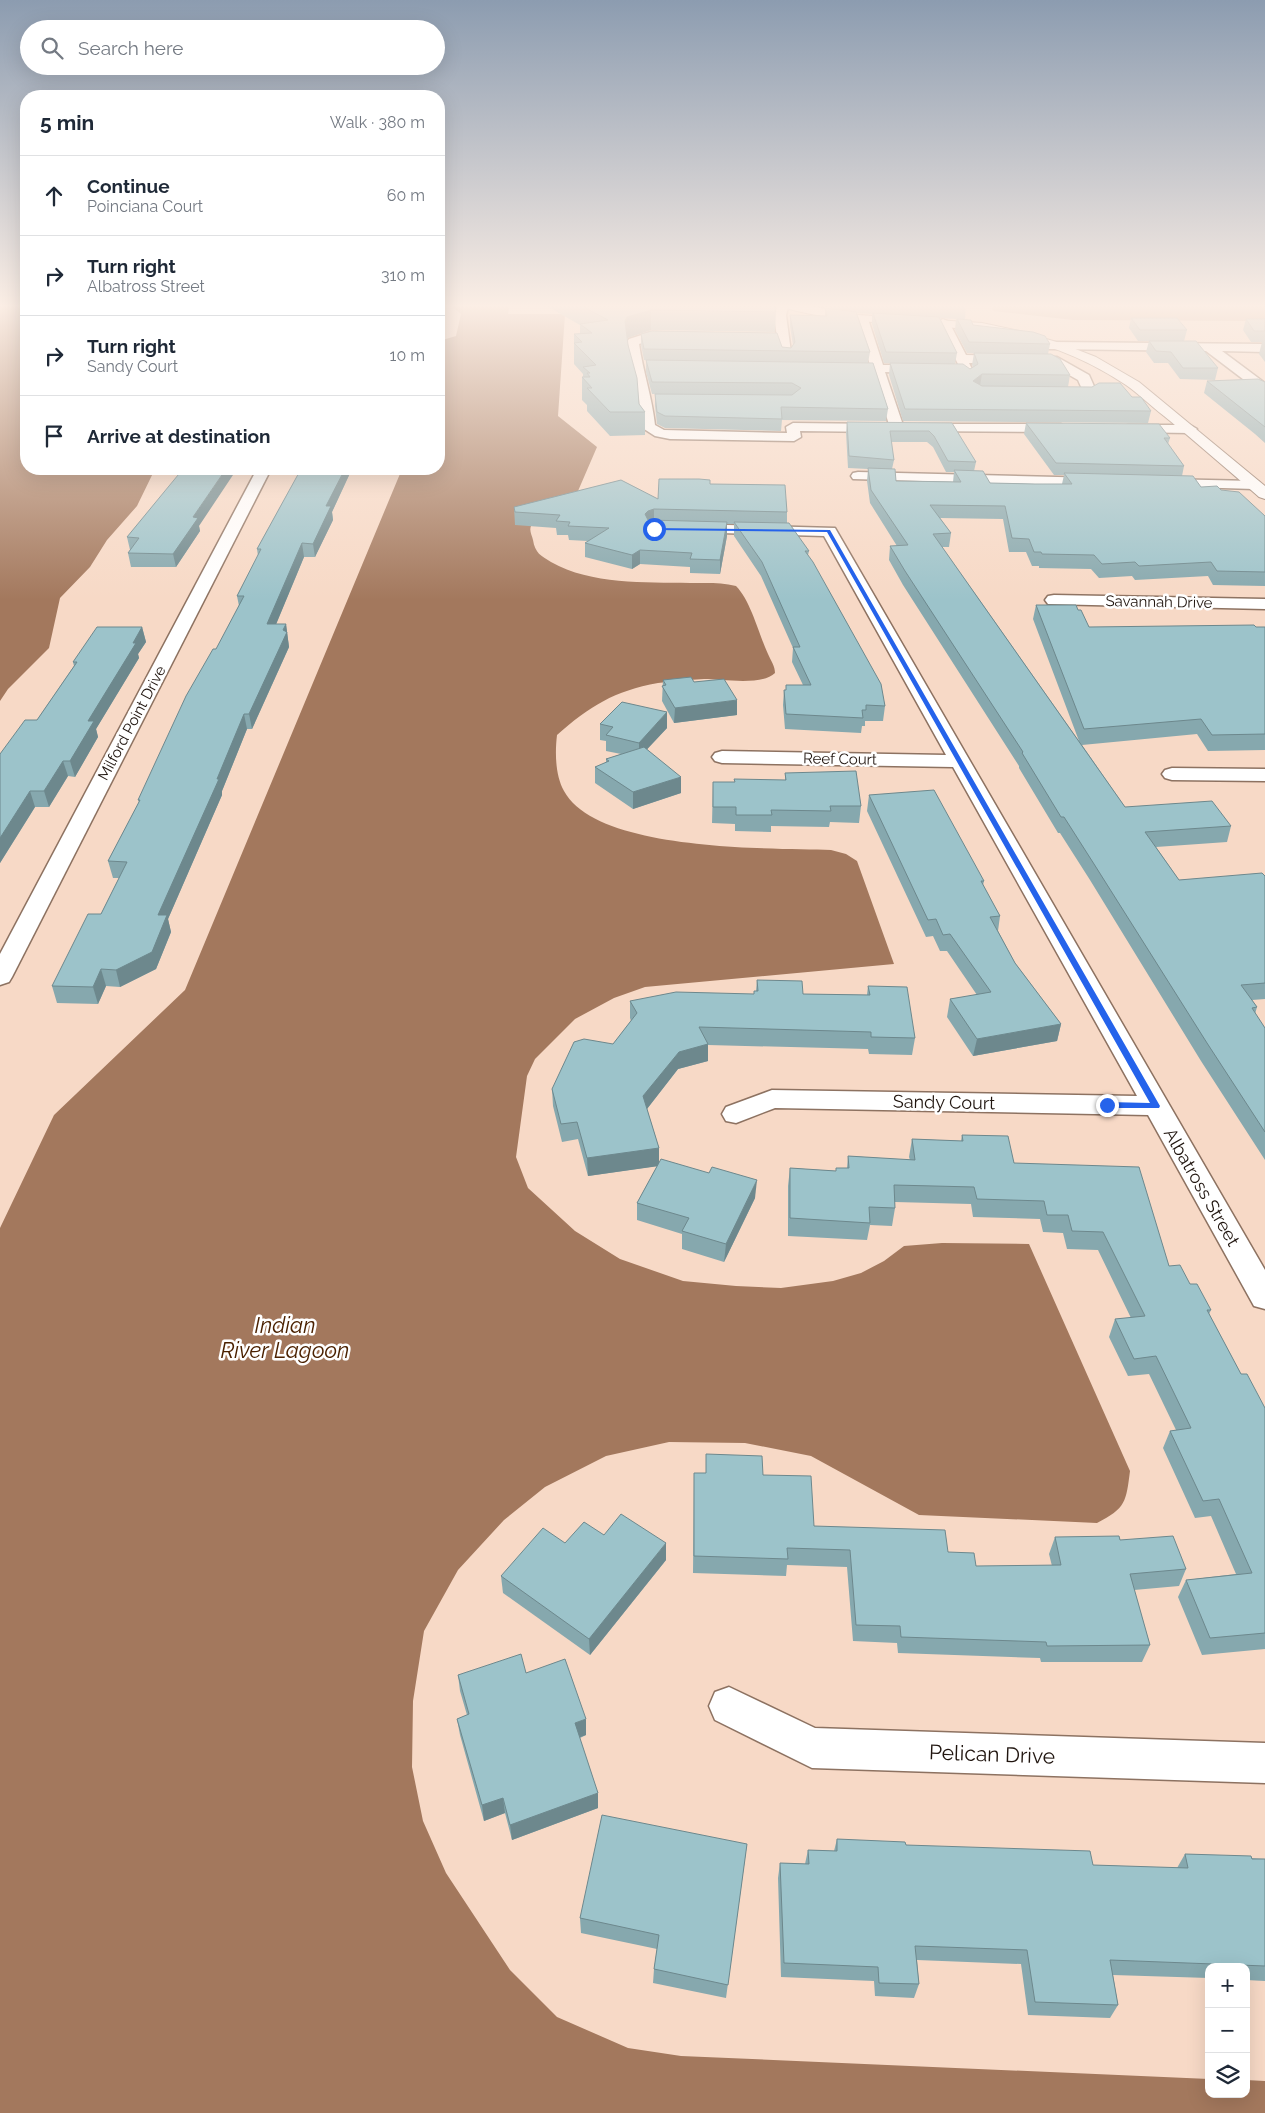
<!DOCTYPE html>
<meta charset="utf-8">
<style>
:root{--surface:#fff;--page:#f2f2f3;--text:#1f2937;--muted:#747a83;--line:#e0e1e3}
body{margin:0;font-family:Raleway,sans-serif;background:var(--page);color:var(--text)}
.controls{position:absolute;right:15px;bottom:15px;display:grid;overflow:hidden;border-radius:10px;box-shadow:0 5px 20px #0002}
.controls button{width:45px;height:45px;display:grid;place-items:center;padding:0;border:0;border-bottom:1px solid var(--line);background:var(--surface);color:var(--text);font:25px sans-serif}
.stop{position:absolute;width:15px;height:15px;margin:-11px;border:4px solid #2563eb;border-radius:50%;background:#fff}
.stop.end{background:#2563eb;border-color:#fff;box-shadow:0 1px 5px #0008}
.list{margin:0;padding:0;list-style:none}
h2{display:flex;justify-content:space-between;align-items:center;height:65px;margin:0;padding:0 20px;font-size:21px}
h2 small{font-size:16px;font-weight:400;color:var(--muted)}
.list li{display:grid;grid-template-columns:32px 1fr auto;gap:15px;align-items:center;box-sizing:border-box;height:80px;padding:0 20px;border-top:1px solid var(--line)}
.list b{display:block;font-size:19px;white-space:nowrap}
.list p{margin:0;font-size:16px;white-space:nowrap;color:var(--muted)}
.list em{font-size:16px;font-style:normal;color:var(--muted)}
.icon{flex:none;width:28px;height:28px;fill:none;stroke:currentColor;stroke-width:2;stroke-linecap:round;stroke-linejoin:round}
.map{position:relative;flex:none;width:1265px;height:2113px;overflow:hidden}
.search{position:absolute;background:var(--surface);box-shadow:0 5px 20px #0002;left:20px;top:20px;width:425px;height:55px;display:flex;align-items:center;gap:12px;box-sizing:border-box;padding:0 18px;border-radius:28px;color:var(--muted);font-size:19px}
.panel{position:absolute;background:var(--surface);box-shadow:0 5px 20px #0002;left:20px;top:90px;width:425px;height:385px;border-radius:20px}
.map>svg:first-child{display:block}
.forest{fill:#bc8f73}
.water{fill:#a3785d}
.lines{fill:none;stroke-linecap:round;stroke-linejoin:round}
.minor-casing{stroke:#8d7261;stroke-width:3}
.tertiary-casing{stroke:#8d7261;stroke-width:2}
.minor{fill:#fff;fill-rule:evenodd}
.tertiary{fill:#fff;fill-rule:evenodd}
.wall{fill:#86a8ae;fill-rule:evenodd}
.shaded-wall{fill:#6d888d}
.building{fill:#9cc3ca;stroke:#6d888d}
.route{fill:#2563eb}
.labels{text-anchor:middle;dominant-baseline:central;stroke-width:5;stroke-linejoin:round;paint-order:stroke}
.far-street-label{font-size:15px;fill:#20150f;stroke:#fff}
.street-label{font-size:18px;fill:#20150f;stroke:#fff}
.near-street-label{font-size:21px;fill:#20150f;stroke:#fff}
.near-water-label{font-size:22px;font-style:italic;fill:#4b2100;stroke:#fff}
</style>
<div class="map">
<svg width="1265" height="2113" viewBox="0 0 1265 2113">
<rect width="100%" height="100%" fill="#f7d9c6"/>
<!-- forest -->
<polygon class="forest" points="991,304 1265,304 1265,321 1073,320 993,311"/>
<!-- water -->
<g class="water">
<polygon points="0,304 26,304 26,469 155,469 137,506 107,540 90,567 60,598 49,648 8,689 0,701"/>
<path d="M449,304h61l-2,10h57l-7,102 39,31 -19,44c-22,8 -36,11 -47,35 -2,5 1,9 2,14 2,13 8,16 18,22 41,23 93,20 139,21 15,0 31,-1 46,3 15,15 23,49 32,68 3,7 7,12 7,19 -13,13 -53,6 -71,6 -15,1 -31,2 -46,4 -44,8 -68,23 -101,52 -2,17 -2,40 7,56 33,61 206,57 267,59l15,4 11,7 37,103 -249,23 -31,11 -39,21 -40,40 -8,17 -11,81 12,31 47,43 45,28 63,22 53,5 45,2 52,-7 28,-8 23,-12 20,-15 38,-3 87,1 101,227c-4,31 -4,37 -33,52l-178,-8 -108,-59 -66,-13 -76,-1 -63,14 -61,31 -41,33 -46,50 -34,61 -11,70 -1,66 11,54 23,52 64,97 47,47 71,31 53,8 528,23v15h37v-14l19,1v32h-1265v-885l54,-113 131,-125 217,-521h37v-91l5,-14 -5,-2v-21l17,-5 5,-22z"/>
</g>
<g class="lines">
<defs>
<g id="minor">
<polygon points="778,304 789,304 786,315 795,382 789,386 783,382 774,315"/>
<polygon points="862,316 868,319 883,365 926,365 932,369 926,373 885,372 904,428 902,431 897,432 890,428 873,372 840,372 834,368 840,364 870,365 856,319"/>
<polygon points="943,319 949,322 966,355 1057,357 1089,375 1097,393 1090,397 1056,396 1054,393 1056,390 1082,389 1078,380 1050,364 969,363 975,375 973,378 965,378 937,322"/>
<path d="M651,332l27,1 6,4 -6,4 -26,-1 -13,4c4,28 13,53 16,81l9,5 123,3 -1,-6 7,-4 88,1 7,4 -7,4 -81,-1 1,6 -7,4 -124,-2 -15,-3 -14,-9 -2,-27 -9,-34 -3,-24 2,-3z"/>
<polygon points="1053,342 1265,344 1265,352 1222,351 1265,383 1265,393 1260,392 1206,351 1049,349 1047,346"/>
<polygon points="920,424 1061,424 1068,428 1061,432 915,431 913,428"/>
<polygon points="1128,425 1190,425 1197,429 1190,433 1123,432 1121,429 1123,426"/>
<polygon points="257,469 271,469 12,977 9,982 0,985 0,954"/>
<polygon points="858,472 1099,478 1104,479 1106,482 1104,485 1099,486 853,479 851,476 853,473"/>
<polygon points="1163,479 1254,481 1259,482 1261,485 1259,488 1254,489 1158,486 1156,483 1158,480"/>
<polygon points="692,524 835,528 1265,1270 1265,1309 1254,1306 1148,1115 775,1108 736,1123 726,1121 722,1114 726,1107 772,1090 1137,1096 953,767 722,763 715,761 712,757 715,753 722,751 946,755 824,536 686,532 684,529 686,526"/>
<polygon points="1054,595 1265,599 1265,609 1048,604 1045,600 1048,596"/>
<polygon points="1172,768 1265,769 1265,781 1172,780 1165,778 1162,774 1165,770"/>
<polygon points="729,1687 815,1728 1265,1743 1265,1783 812,1768 715,1720 709,1706 715,1692"/>
</g>
<path id="tertiary" d="M780,304h20l58,11 124,8 37,8 41,12 36,14 43,25 126,104v13l-6,-2c-31,-27 -63,-55 -95,-81 -13,-10 -25,-22 -38,-31 -43,-29 -94,-48 -145,-54 -69,-10 -130,-4 -199,-24z"/>
</defs>
<!-- minor casing -->
<use href="#minor" class="minor-casing"/>
<!-- tertiary casing -->
<use href="#tertiary" class="tertiary-casing"/>
<!-- minor -->
<use href="#minor" class="minor"/>
<!-- tertiary -->
<use href="#tertiary" class="tertiary"/>
</g>
<!-- wall -->
<g class="wall">
<polygon points="543,304 774,304 776,312 775,332 651,330 627,338 639,404 645,412 645,435 610,436 587,411 587,405 582,400 582,377 583,377 583,374 574,364 574,334 580,334 580,325"/>
<polygon points="821,304 966,304 965,320 973,325 1050,344 1048,354 1070,375 1068,387 1132,397 1151,411 1148,423 903,421 889,375 890,363 970,369 973,367 972,365 974,353 990,354 967,353 955,330 956,319 940,318 957,353 955,364 884,363 872,324 872,314 857,313 870,352 868,363 644,360 641,345 641,334 791,348 793,345 790,326 790,315 825,316 825,308 836,309 822,306"/>
<polygon points="1131,318 1187,330 1184,341 1218,368 1215,380 1180,379 1168,363 1154,363 1146,352 1149,341 1138,341 1129,328"/>
<polygon points="1246,319 1265,319 1265,362 1259,354 1262,342 1251,342 1243,330"/>
<polygon points="646,360 873,363 888,409 886,421 782,420 781,431 665,428 657,424 655,406 655,394 652,394 646,372"/>
<polygon points="1207,381 1265,382 1265,443 1255,434 1204,393"/>
<path d="M847,422l105,1 24,39 -2,9 16,12 45,1h27l2,-9h-10l-30,-41 2,-11 144,15 -2,6 16,22 -2,10 19,11 20,3 44,26v70l-52,-1 -5,-9 -73,4 -3,-4 -33,2 -8,-9 -52,-1v-2h-7l-6,-14h-17l-6,-33 -63,-1 11,15 -2,14h-7l137,194 -46,-122 3,-14 42,5 11,17h176v123l-57,1 -11,-17 -115,11 43,62 106,19 -4,16 -71,5 23,33 86,-4v123l-13,1 5,7 -2,7 10,14v132l-64,-99 -111,-181 -30,-47h-2l-39,-65v-2l-116,-181 -14,-25 1,-14h7l-27,-43 -3,-22 1,-12 -20,-1 -2,-35zM891,442h36l6,5 13,25h8l-1,10 -57,-1 -4,-12 2,-9z"/>
<polygon points="301,469 368,469 367,471 351,471 332,512 333,520 315,557 304,557 276,624 286,624 289,647 252,729 247,729 222,791 222,795 168,919 171,932 156,969 120,987 106,986 98,1004 57,1003 52,986 101,914 119,878 113,878 108,861 139,802 138,800 239,606 237,596 258,556 257,549"/>
<polygon points="710,484 787,512 787,523 809,551 808,555 885,706 883,721 865,721 865,726 862,726 861,733 785,729 783,705 784,690 786,690 786,685 803,685 792,662 793,648 761,576 734,536 734,524 727,524 727,536 720,574 690,573 690,567 640,564 632,569 585,557 585,543 588,541 569,540 568,535 557,535 556,528 515,525 514,507 658,499"/>
<polygon points="199,526 200,531 176,567 131,567 128,553 130,550 127,537"/>
<polygon points="142,627 146,642 138,654 139,658 96,729 98,737 75,777 68,776 49,807 35,807 0,863 0,754 37,720 74,666 73,662"/>
<polygon points="663,680 694,682 737,715 674,723 662,701"/>
<polygon points="600,724 667,728 647,749 681,793 633,809 595,783 595,767 606,763 606,759 621,754 606,751 606,741 600,740"/>
<polygon points="785,773 861,806 859,823 830,822 829,827 771,826 771,832 735,831 735,824 712,823 713,782 734,782 785,780"/>
<polygon points="869,795 984,881 983,885 1000,916 998,931 1015,963 1061,1024 1057,1041 973,1056 947,1017 950,999 977,995 947,951 940,951 933,936 926,937 867,811"/>
<polygon points="757,980 803,994 867,995 868,986 915,1038 912,1055 869,1054 868,1049 708,1045 708,1061 678,1069 647,1109 659,1148 659,1163 755,1198 724,1262 682,1249 682,1234 637,1220 637,1203 657,1166 588,1176 578,1139 562,1142 553,1106 552,1089 613,1044 631,1021 630,1018 630,1001 754,994 756,991"/>
<polygon points="962,1135 1014,1163 1169,1266 1190,1284 1211,1310 1209,1314 1241,1374 1265,1408 1265,1649 1202,1655 1178,1597 1186,1580 1236,1574 1211,1516 1195,1518 1163,1448 1170,1431 1176,1430 1149,1374 1128,1376 1109,1337 1115,1319 1131,1318 1098,1250 1067,1249 1063,1233 1043,1232 1040,1219 973,1217 971,1204 895,1202 895,1208 892,1226 870,1225 867,1240 788,1236 788,1186 790,1168 836,1171 836,1168 847,1168 848,1156 910,1160 909,1157 912,1139 961,1141"/>
<polygon points="706,1454 763,1475 814,1526 948,1552 976,1566 1052,1566 1049,1554 1055,1537 1120,1540 1186,1569 1179,1586 1134,1590 1150,1645 1142,1662 1041,1662 1040,1658 898,1653 897,1643 853,1641 847,1567 787,1565 786,1576 693,1573 694,1473 706,1473"/>
<polygon points="604,1535 666,1560 590,1655 503,1593 501,1576 565,1543"/>
<polygon points="526,1673 586,1735 580,1738 598,1808 512,1840 505,1813 484,1821 460,1735 457,1719 467,1715 460,1691 458,1675"/>
<polygon points="837,1839 906,1845 1093,1865 1177,1868 1185,1854 1265,1859 1265,1981 1246,1980 1246,1967 1209,1967 1209,1978 1113,1975 1118,2005 1110,2018 1028,2015 1021,1964 917,1960 919,1984 914,1998 875,1996 874,1981 781,1977 778,1878 780,1863 805,1864 808,1850 834,1851"/>
<polygon points="747,1844 726,1998 653,1983 654,1969 657,1949 581,1933 580,1918"/>
</g>
<!-- shaded-wall -->
<g class="shaded-wall">
<polygon points="651,310 651,330 627,338 625,321 627,317"/>
<polygon points="982,374 980,386 973,381"/>
<polygon points="226,469 237,469 199,526 200,531 176,567 173,554 193,517"/>
<polygon points="345,469 351,469 351,471 332,512 333,520 315,557 313,544 326,506"/>
<polygon points="654,509 654,522 647,524 645,514 648,511"/>
<polygon points="727,522 727,536 720,574 720,560"/>
<polygon points="302,543 304,557 270,639 267,624"/>
<polygon points="640,550 640,564 632,569 632,555"/>
<polygon points="286,624 289,647 252,729 249,714"/>
<polygon points="142,627 146,642 138,654 139,658 96,729 98,737 75,777 70,761 88,721 133,643"/>
<polygon points="737,700 737,715 674,723 675,708"/>
<polygon points="667,712 667,728 639,758 639,743"/>
<polygon points="244,714 247,729 222,791 222,795 168,919 171,932 156,969 120,987 116,970 158,915"/>
<polygon points="63,761 68,776 49,807 44,791"/>
<polygon points="681,777 681,793 633,809 633,792"/>
<polygon points="30,791 35,807 0,863 0,838"/>
<polygon points="101,969 106,986 98,1004 93,987"/>
<polygon points="1061,1024 1057,1041 973,1056 977,1039"/>
<polygon points="708,1044 708,1061 678,1069 643,1114 643,1096 679,1052"/>
<polygon points="659,1148 659,1166 588,1176 587,1158"/>
<polygon points="757,1180 755,1198 724,1262 726,1244"/>
<polygon points="666,1543 666,1560 590,1655 589,1639"/>
<polygon points="586,1719 586,1735 575,1739 575,1723"/>
<polygon points="598,1793 598,1808 512,1840 510,1825"/>
<polygon points="503,1798 505,1813 484,1821 482,1805"/>
</g>
<!-- building -->
<g class="building">
<polygon points="578,304 774,304 776,312 651,310 627,317 625,321 628,345 637,378 639,404 645,412 610,412 587,388 592,388 582,377 590,377 587,373 590,373 583,367 596,365 574,343 582,342 574,334 592,333 580,324 608,320"/>
<polygon points="825,308 856,312 870,352 644,349 641,334 652,331 777,333 782,347 791,348 795,342 790,315 827,316"/>
<polygon points="873,313 939,317 957,353 886,352"/>
<polygon points="1131,318 1177,318 1187,330 1140,330"/>
<polygon points="957,319 971,320 973,325 1033,332 1045,336 1050,344 969,342"/>
<polygon points="1246,319 1265,319 1265,331 1254,331"/>
<polygon points="1149,341 1196,341 1218,368 1183,368 1171,352 1156,351"/>
<polygon points="974,353 1051,354 1060,359 1070,375 982,374 973,381 982,386 1092,387 1099,383 1120,383 1132,397 1141,397 1151,411 905,409 890,363 963,364 970,369 978,364"/>
<polygon points="646,360 873,363 888,409 781,407 782,419 665,416 657,412 655,394 792,395 801,388 792,383 652,382"/>
<polygon points="1258,379 1265,382 1265,427 1207,381"/>
<polygon points="847,422 952,423 976,462 948,461 934,436 929,431 890,431 894,460 849,456"/>
<polygon points="1026,423 1159,424 1170,438 1164,438 1184,466 1056,463"/>
<polygon points="868,468 895,469 896,481 961,482 954,470 983,471 990,483 1035,484 1072,484 1064,473 1193,476 1201,487 1217,486 1221,490 1239,492 1265,516 1265,572 1217,571 1211,562 1139,566 1135,562 1102,564 1094,555 1042,554 1041,552 1034,552 1029,539 1012,538 1005,506 930,505 951,533 933,534 1125,807 1212,801 1231,826 1145,832 1179,880 1262,873 1265,876 1265,983 1241,985 1257,1007 1252,1008 1265,1028 1265,1132 1207,1043 1094,864 1064,817 1061,817 1022,753 1023,752 905,571 890,546 908,545 871,490"/>
<polygon points="183,469 226,469 193,517 198,518 173,554 128,553 139,538 127,537"/>
<polygon points="301,469 345,469 326,506 331,506 313,544 302,543 267,624 286,624 283,630 287,632 249,714 244,714 217,779 219,779 158,915 167,915 152,952 116,970 101,969 93,987 52,986 88,914 101,914 127,862 108,861 140,800 138,800 186,696 213,649 216,649 244,596 237,596 261,549 257,549"/>
<polygon points="659,479 699,479 710,480 710,484 785,485 787,512 654,509 648,511 645,514 648,520 727,522 720,560 690,559 692,553 640,550 632,555 585,543 609,528 568,526 570,522 556,521 560,515 515,512 514,507 621,480 658,499"/>
<polygon points="734,522 789,523 809,551 805,551 813,562 881,684 885,706 866,705 866,710 862,710 863,718 786,714 784,690 786,690 786,685 811,685 793,647 800,647 762,562"/>
<polygon points="1036,605 1076,605 1078,610 1081,610 1089,627 1254,625 1256,627 1265,627 1265,734 1212,735 1201,719 1084,729"/>
<polygon points="97,627 142,627 133,643 136,643 88,721 94,721 70,761 63,761 44,791 30,791 0,838 0,754 25,720 37,720 77,662 73,662"/>
<polygon points="691,677 694,682 724,679 737,700 675,708 662,686 666,685 663,680"/>
<polygon points="622,702 667,712 639,743 606,735 613,727 600,724"/>
<polygon points="644,747 681,777 633,792 595,767 609,761 606,759"/>
<polygon points="856,771 861,806 830,806 831,811 771,810 772,815 736,815 736,807 713,807 713,782 735,782 734,779 786,780 785,773"/>
<polygon points="934,790 984,881 981,881 1000,916 990,917 1015,963 1061,1024 977,1039 950,999 991,992 950,934 943,935 936,919 928,920 869,795"/>
<polygon points="757,980 802,981 803,994 870,995 868,986 907,987 915,1038 871,1037 871,1032 699,1027 708,1044 679,1052 643,1096 659,1148 587,1158 577,1122 561,1124 552,1089 574,1042 584,1039 613,1044 637,1013 630,1001 676,992 754,994 754,991 758,991"/>
<polygon points="962,1135 1008,1136 1014,1163 1139,1167 1169,1266 1180,1265 1190,1284 1197,1284 1211,1310 1207,1310 1241,1374 1247,1374 1265,1408 1265,1633 1210,1638 1186,1580 1252,1573 1219,1499 1203,1501 1170,1431 1191,1428 1156,1356 1134,1359 1115,1319 1145,1316 1103,1232 1072,1231 1068,1215 1047,1215 1044,1201 977,1199 974,1187 894,1185 895,1208 869,1207 870,1223 790,1218 790,1168 836,1171 836,1168 849,1168 848,1156 915,1160 912,1139 963,1141"/>
<polygon points="661,1159 709,1173 712,1167 757,1180 726,1244 682,1231 689,1218 637,1203"/>
<polygon points="706,1454 762,1456 763,1475 811,1476 814,1526 945,1530 948,1552 974,1553 976,1566 1061,1565 1055,1537 1119,1536 1120,1540 1173,1536 1186,1569 1130,1574 1150,1645 1047,1646 1046,1642 901,1637 900,1626 856,1625 850,1550 787,1548 788,1559 694,1556 694,1473 706,1473"/>
<polygon points="621,1514 666,1543 589,1639 501,1576 543,1528 565,1543 584,1522 604,1535"/>
<polygon points="521,1654 526,1673 565,1659 586,1719 575,1723 598,1793 510,1825 503,1798 482,1805 457,1719 469,1714 458,1675"/>
<polygon points="602,1815 747,1844 728,1985 654,1969 659,1935 580,1918"/>
<polygon points="837,1839 905,1842 906,1845 1090,1851 1093,1865 1188,1868 1185,1854 1251,1856 1252,1859 1265,1859 1265,1966 1110,1960 1118,2005 1035,2002 1027,1950 915,1946 919,1984 879,1983 878,1967 784,1963 780,1863 809,1864 808,1850 837,1851"/>
</g>
<!-- sky -->
<linearGradient id="sky" x2="0" y2="1"><stop stop-color="#8c9cb0"/><stop offset="0.51" stop-color="#fbeee5"/><stop offset="1" stop-color="#fbeee5" stop-opacity="0"/></linearGradient>
<rect width="1265" height="600" fill="url(#sky)"/>
<!-- route -->
<polygon class="route" points="652,528 830,530 1160,1106 1159,1108 1107,1108 1103,1105 1107,1102 1150,1103 827,532 654,530"/>
<g class="labels">
<!-- far-street labels -->
<g class="far-street-label">
<text transform="translate(1159 602) rotate(1)">Savannah Drive</text>
<text transform="translate(132 723) rotate(-62)">Milford Point Drive</text>
<text transform="translate(840 759) rotate(1)">Reef Court</text>
</g>
<!-- street labels -->
<g class="street-label">
<text transform="translate(944 1102) rotate(1)">Sandy Court</text>
<text transform="translate(1202 1187) rotate(60)">Albatross Street</text>
</g>
<!-- near-street labels -->
<g class="near-street-label">
<text transform="translate(992 1754) rotate(2)">Pelican Drive</text>
</g>
<!-- near-water labels -->
<g class="near-water-label">
<text x="285" y="1325">Indian<tspan x="285" dy="25">River Lagoon</tspan></text>
</g>
</g>
</svg>
<div class="controls">
<button>+</button>
<button>−</button>
<button><svg class="icon" aria-label="layers" viewBox="0 0 24 24"><path d="M12 4l9 5-9 5-9-5zM3 14l9 5 9-5"/></svg></button>
</div>
<div class="stop" style="left:654px;top:529px"></div>
<div class="stop end" style="left:1107px;top:1105px"></div>
<div class="search"><svg class="icon" aria-label="search" viewBox="0 0 24 24"><circle cx="10" cy="10" r="6"/><path d="M15 15l6 6"/></svg>Search here</div>
<section class="panel">
<h2>5 min<small>Walk · 380 m</small></h2>
<ul class="list">
<li><svg class="icon" aria-label="ahead" viewBox="0 0 24 24"><path d="M12 20V5M6 11l6-6 6 6"/></svg><div><b>Continue</b><p>Poinciana Court</p></div><em>60 m</em></li>
<li><svg class="icon" aria-label="right" viewBox="0 0 24 24"><path d="M7 20v-9h11M14 6l5 5-5 5"/></svg><div><b>Turn right</b><p>Albatross Street</p></div><em>310 m</em></li>
<li><svg class="icon" aria-label="right" viewBox="0 0 24 24"><path d="M7 20v-9h11M14 6l5 5-5 5"/></svg><div><b>Turn right</b><p>Sandy Court</p></div><em>10 m</em></li>
<li><svg class="icon" aria-label="arrive" viewBox="0 0 24 24"><path d="M6 21V4h12l-3 4 3 4H6"/></svg><div><b>Arrive at destination</b></div></li>
</ul>
</section>
</div>
